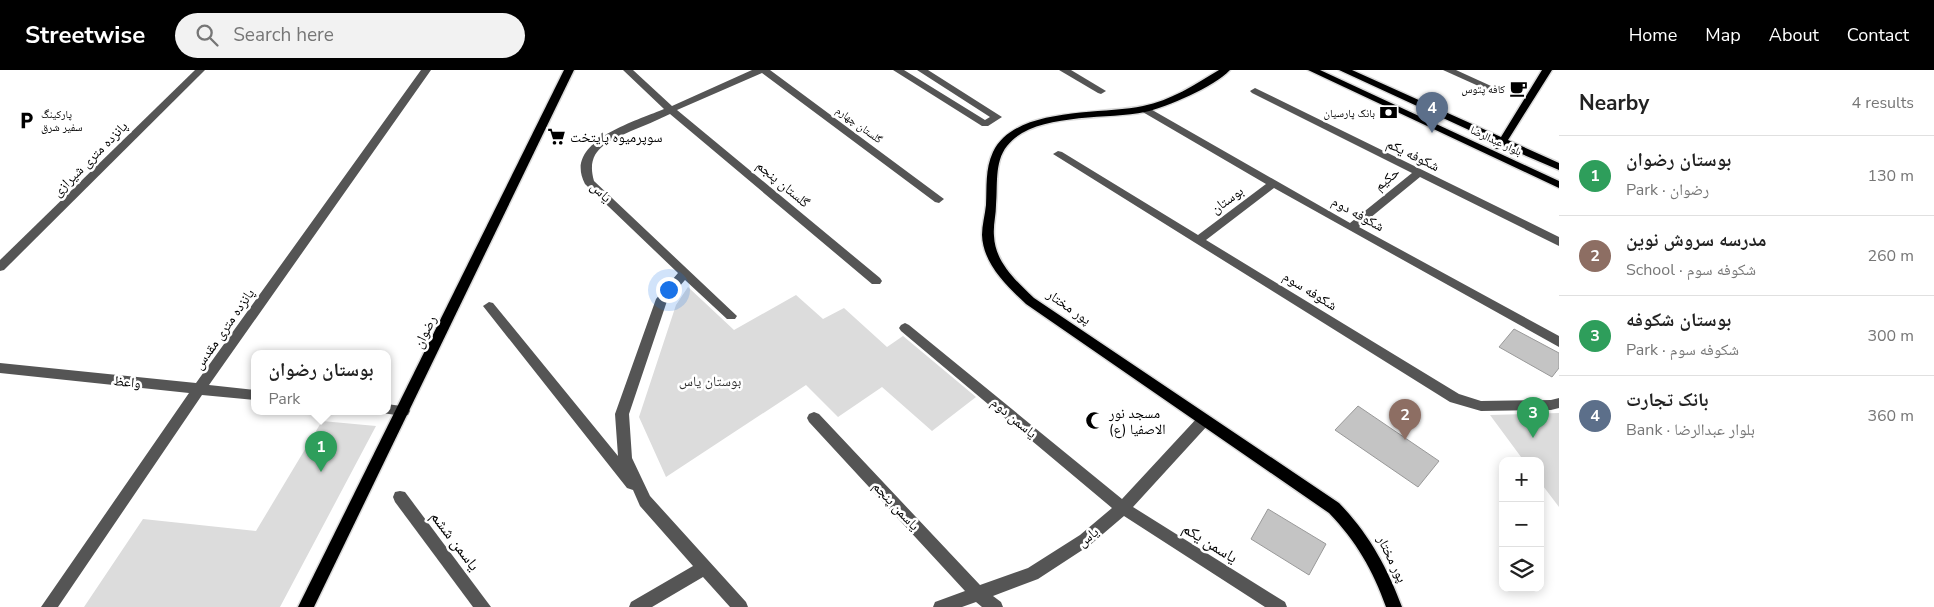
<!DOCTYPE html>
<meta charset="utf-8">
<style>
:root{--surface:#fff;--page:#f2f2f2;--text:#222;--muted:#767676;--line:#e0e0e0;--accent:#000}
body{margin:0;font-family:"Nunito Sans","Noto Naskh Arabic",sans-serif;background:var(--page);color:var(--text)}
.controls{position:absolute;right:15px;bottom:15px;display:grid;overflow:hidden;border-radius:10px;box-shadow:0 2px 12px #0003}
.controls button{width:45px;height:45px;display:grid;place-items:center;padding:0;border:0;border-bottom:1px solid var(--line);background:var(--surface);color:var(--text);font:25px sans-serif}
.you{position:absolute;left:668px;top:219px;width:18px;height:18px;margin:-12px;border:4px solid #fff;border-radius:50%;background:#1a73e8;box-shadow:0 0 0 8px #1a73e833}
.badge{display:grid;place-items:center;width:32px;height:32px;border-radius:50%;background:var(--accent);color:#fff;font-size:16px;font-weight:700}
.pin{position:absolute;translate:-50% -41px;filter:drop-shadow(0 1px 2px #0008)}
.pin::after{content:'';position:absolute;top:26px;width:18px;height:15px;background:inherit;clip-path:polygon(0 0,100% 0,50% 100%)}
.popup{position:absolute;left:251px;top:280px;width:140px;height:65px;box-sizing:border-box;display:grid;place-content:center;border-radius:10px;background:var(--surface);filter:drop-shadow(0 1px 4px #0005);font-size:16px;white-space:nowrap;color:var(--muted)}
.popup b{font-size:19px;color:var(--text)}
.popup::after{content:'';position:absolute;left:50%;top:100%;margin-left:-10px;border:10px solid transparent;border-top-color:var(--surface)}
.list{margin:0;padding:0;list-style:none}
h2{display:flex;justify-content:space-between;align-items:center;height:65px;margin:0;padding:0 20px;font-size:21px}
h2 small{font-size:16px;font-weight:400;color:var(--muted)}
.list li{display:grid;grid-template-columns:32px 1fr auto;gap:15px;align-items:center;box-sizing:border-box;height:80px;padding:0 20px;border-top:1px solid var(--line)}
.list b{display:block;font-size:19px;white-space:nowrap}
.list p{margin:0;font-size:16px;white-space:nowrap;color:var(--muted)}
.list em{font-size:16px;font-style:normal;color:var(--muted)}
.icon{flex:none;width:28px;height:28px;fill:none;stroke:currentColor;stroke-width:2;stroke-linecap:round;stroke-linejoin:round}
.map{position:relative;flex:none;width:1559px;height:537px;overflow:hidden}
header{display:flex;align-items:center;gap:30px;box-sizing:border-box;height:70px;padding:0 25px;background:var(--accent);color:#fff}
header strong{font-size:24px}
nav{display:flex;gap:28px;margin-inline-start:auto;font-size:18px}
.search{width:350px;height:45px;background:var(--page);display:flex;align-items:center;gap:12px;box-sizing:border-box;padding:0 18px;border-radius:28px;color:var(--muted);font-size:19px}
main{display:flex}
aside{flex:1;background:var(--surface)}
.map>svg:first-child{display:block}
.green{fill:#dcdcdc}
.building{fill:#c4c4c4;stroke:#999}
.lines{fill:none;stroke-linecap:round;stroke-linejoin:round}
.major-casing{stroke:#dbdbdb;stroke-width:3}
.minor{fill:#555;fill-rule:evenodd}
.major{fill:#000;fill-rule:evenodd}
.labels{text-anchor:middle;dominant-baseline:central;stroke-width:5;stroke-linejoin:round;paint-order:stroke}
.far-poi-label{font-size:11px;fill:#000;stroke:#fff;text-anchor:end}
.far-street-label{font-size:11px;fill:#000;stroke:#fff}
.poi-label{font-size:14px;fill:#000;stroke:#fff;text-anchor:start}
.street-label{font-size:14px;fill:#000;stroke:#fff}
.park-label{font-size:14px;fill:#333;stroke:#fff}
.near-street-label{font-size:16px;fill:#000;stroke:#fff}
</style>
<header>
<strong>Streetwise</strong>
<div class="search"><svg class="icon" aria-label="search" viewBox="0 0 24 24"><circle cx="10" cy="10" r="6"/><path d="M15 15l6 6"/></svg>Search here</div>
<nav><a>Home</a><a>Map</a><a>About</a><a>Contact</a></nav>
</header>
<main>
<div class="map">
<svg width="1559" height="537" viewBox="0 0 1559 537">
<rect width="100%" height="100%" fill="#fff"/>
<!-- green -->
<g class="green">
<polygon points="688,217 734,260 796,225 823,249 844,238 887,277 903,266 976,327 932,361 882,317 838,347 806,315 666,407 639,347 676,235"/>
<polygon points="1559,343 1559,437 1540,412 1540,391 1524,391 1490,345"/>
<polygon points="322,351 376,356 280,537 84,537 143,449 256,461"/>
</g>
<!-- building -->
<g class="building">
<polygon points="1514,259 1559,283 1559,298 1552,307 1499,277"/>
<polygon points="1358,336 1439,391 1418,417 1335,360"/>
<polygon points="1268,439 1326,474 1309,505 1251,469"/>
</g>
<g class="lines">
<defs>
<g id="major">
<polygon points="564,0 574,0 314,537 298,537"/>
<path d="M1219,0h11c-16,17 -63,37 -85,42 -39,8 -112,0 -138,34 -13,16 -9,41 -11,59 0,11 -3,20 -2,31 1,26 22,45 40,62l305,205c30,31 48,64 63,104h-16c-13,-37 -30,-66 -57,-94l-303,-209c-19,-18 -43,-40 -44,-69 0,-10 3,-20 4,-30 1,-18 -1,-36 7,-53 22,-46 108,-37 150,-46 27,-5 53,-22 76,-36z"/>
<polygon points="1308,0 1320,0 1559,111 1559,118"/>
<polygon points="1339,0 1352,0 1501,67 1542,0 1552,0 1508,70 1559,93 1559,100 1503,76 1497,79 1493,78 1492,76 1495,72"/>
</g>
</defs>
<!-- major casing -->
<use href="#major" class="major-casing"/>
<!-- minor -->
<g class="minor">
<polygon points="195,0 205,0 4,200 0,201 0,190"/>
<polygon points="421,0 431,0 209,315 255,320 255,330 202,325 58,537 41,537 189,323 0,303 0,293 196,313"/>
<path d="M623,0h10l39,36 80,-36h18l174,129 -5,4 -4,-1 -173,-129 -85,37 203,168 2,3 -2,3h-8l-202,-170c-13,6 -26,12 -39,17 -24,11 -46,19 -37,50l143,135 -2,3h-8l-42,-39 -18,21 -38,113 3,44 18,38 96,106 2,5h-18l-27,-30 -51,30h-23l2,-5 62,-36 -53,-60 -7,-16 -6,-2 -144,-182 6,-4 4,1 125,153 -3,-42 41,-115 22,-26 -93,-89c-23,-43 52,-63 79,-75z"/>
<polygon points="893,0 904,0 985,50 990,47 917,0 928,0 1002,47 988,56 982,56"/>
<polygon points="1059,0 1071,0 1106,21 1101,24 1098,23"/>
<polygon points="1443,0 1456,0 1502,21 1500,23 1494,23"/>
<polygon points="1255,18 1559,167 1559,176 1420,107 1359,157 1559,266 1559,277 1274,118 1206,170 1459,324 1481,331 1551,330 1559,328 1559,338 1551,340 1481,341 1450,332 1053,84 1058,81 1062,82 1198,165 1266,114 1141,41 1141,37 1147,37 1350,153 1412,103 1252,23 1250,21"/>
<polygon points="905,253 909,255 1122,429 1198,347 1203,345 1208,347 1210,351 1208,355 1133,437 1285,532 1287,537 1265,537 1124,446 1090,475 1038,509 993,526 1001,532 1003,537 982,537 976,532 962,537 933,537 935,532 965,521 809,352 807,348 809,344 814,342 819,344 980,515 1028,498 1080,465 1112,438 901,261 899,258 901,255"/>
<polygon points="387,334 408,337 410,341 408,345 403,346 382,343 381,341 387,341"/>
<polygon points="400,421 405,422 491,537 473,537 395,432 393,427 395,422"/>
</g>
<!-- major -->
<use href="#major" class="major"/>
</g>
<!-- icons -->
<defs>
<symbol id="cafe-bare" viewBox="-9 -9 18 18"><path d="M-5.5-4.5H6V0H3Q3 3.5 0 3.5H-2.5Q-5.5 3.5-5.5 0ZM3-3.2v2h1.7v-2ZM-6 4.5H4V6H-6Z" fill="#000" stroke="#fff" stroke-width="2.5" paint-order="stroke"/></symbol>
<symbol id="bank-bare" viewBox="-9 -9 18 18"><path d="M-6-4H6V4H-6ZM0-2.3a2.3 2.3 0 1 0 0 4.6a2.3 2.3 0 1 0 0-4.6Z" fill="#000" stroke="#fff" stroke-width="2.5" paint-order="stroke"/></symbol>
<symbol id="parking-bare" viewBox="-9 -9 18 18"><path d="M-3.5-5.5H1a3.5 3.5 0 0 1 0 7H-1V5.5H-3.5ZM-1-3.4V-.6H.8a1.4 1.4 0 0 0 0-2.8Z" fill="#000" stroke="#fff" stroke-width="2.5" paint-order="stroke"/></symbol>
<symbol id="supermarket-bare" viewBox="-9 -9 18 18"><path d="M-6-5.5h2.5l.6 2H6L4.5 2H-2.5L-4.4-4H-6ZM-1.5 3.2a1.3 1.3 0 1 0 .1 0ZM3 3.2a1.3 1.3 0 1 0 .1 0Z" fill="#000" stroke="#fff" stroke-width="2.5" paint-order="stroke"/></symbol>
<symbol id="mosque-bare" viewBox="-9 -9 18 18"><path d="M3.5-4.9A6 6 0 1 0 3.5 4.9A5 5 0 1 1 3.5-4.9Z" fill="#000" stroke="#fff" stroke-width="2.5" paint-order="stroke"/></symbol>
</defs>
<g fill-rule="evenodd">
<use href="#cafe-bare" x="1506" y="6" width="25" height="25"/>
<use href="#bank-bare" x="1376" y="30" width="25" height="25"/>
<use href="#parking-bare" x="14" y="38" width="25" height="25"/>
<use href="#supermarket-bare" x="544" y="54" width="25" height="25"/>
<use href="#mosque-bare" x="1082" y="338" width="25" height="25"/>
</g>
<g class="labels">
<!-- far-poi labels -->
<g class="far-poi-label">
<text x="1505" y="19">کافه پتوس</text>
<text x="1375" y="43">بانک پارسیان</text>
<text x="41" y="44" text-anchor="start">پارکینگ<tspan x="41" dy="13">سفیر شرق</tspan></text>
</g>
<!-- far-street labels -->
<g class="far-street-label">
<text transform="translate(859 55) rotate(36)">گلستان چهارم</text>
<text transform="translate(1496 71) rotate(25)">بلوار عبدالرضا</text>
</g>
<!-- poi labels -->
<g class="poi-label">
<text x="570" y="67">سوپرمیوه پایتخت</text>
<text x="1109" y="343">مسجد نور<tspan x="1109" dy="16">الاصفیا (ع)</tspan></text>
</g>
<!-- street labels -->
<g class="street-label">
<text transform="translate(1413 85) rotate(26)">شکوفه یکم</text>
<text transform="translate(90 89) rotate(-45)">پانزده متری شیرازی</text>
<text transform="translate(1387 109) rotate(-39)">حکیم</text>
<text transform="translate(783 114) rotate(40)">گلستان پنجم</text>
<text transform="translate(601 122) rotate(45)">یاس</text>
<text transform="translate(1227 130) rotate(-36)">بوستان</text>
<text transform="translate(1358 144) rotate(29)">شکوفه دوم</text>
<text transform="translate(1310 221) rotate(32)">شکوفه سوم</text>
<text transform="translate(1069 237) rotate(35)">پور مختار</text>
<text transform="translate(224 259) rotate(-55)">پانزده متری مقدس</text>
<text transform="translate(425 262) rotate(-64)">رضوان</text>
<text transform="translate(127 312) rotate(6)">واعظ</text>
<text transform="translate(1014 348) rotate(40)">یاسمن دوم</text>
<text transform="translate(896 436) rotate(47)">یاسمن پنجم</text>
<text transform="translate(1088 467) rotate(-38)">یاس</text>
<text transform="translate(1392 489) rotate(64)">پور مختار</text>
</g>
<!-- park labels -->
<g class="park-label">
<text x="710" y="311">بوستان یاس</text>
</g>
<!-- near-street labels -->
<g class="near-street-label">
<text transform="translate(455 471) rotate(53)">یاسمن ششم</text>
<text transform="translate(1210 473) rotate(32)">یاسمن یکم</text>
</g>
</g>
</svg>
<div class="controls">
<button>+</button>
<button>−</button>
<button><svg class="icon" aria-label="layers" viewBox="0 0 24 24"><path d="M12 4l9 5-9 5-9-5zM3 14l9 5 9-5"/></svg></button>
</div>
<div class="you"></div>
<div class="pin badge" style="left:321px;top:402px;background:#2e9e5b">1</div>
<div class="popup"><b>بوستان رضوان</b>Park</div>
<div class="pin badge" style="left:1405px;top:370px;background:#8d6e63">2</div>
<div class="pin badge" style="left:1533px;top:368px;background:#2e9e5b">3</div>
<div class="pin badge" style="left:1432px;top:63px;background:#5c6f8a">4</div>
</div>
<aside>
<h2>Nearby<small>4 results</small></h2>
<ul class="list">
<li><span class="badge" style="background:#2e9e5b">1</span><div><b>بوستان رضوان</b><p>Park · رضوان</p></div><em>130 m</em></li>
<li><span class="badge" style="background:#8d6e63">2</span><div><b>مدرسه سروش نوین</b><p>School · شکوفه سوم</p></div><em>260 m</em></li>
<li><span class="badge" style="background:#2e9e5b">3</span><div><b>بوستان شکوفه</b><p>Park · شکوفه سوم</p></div><em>300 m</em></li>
<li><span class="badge" style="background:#5c6f8a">4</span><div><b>بانک تجارت</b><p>Bank · بلوار عبدالرضا</p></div><em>360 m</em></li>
</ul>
</aside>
</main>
